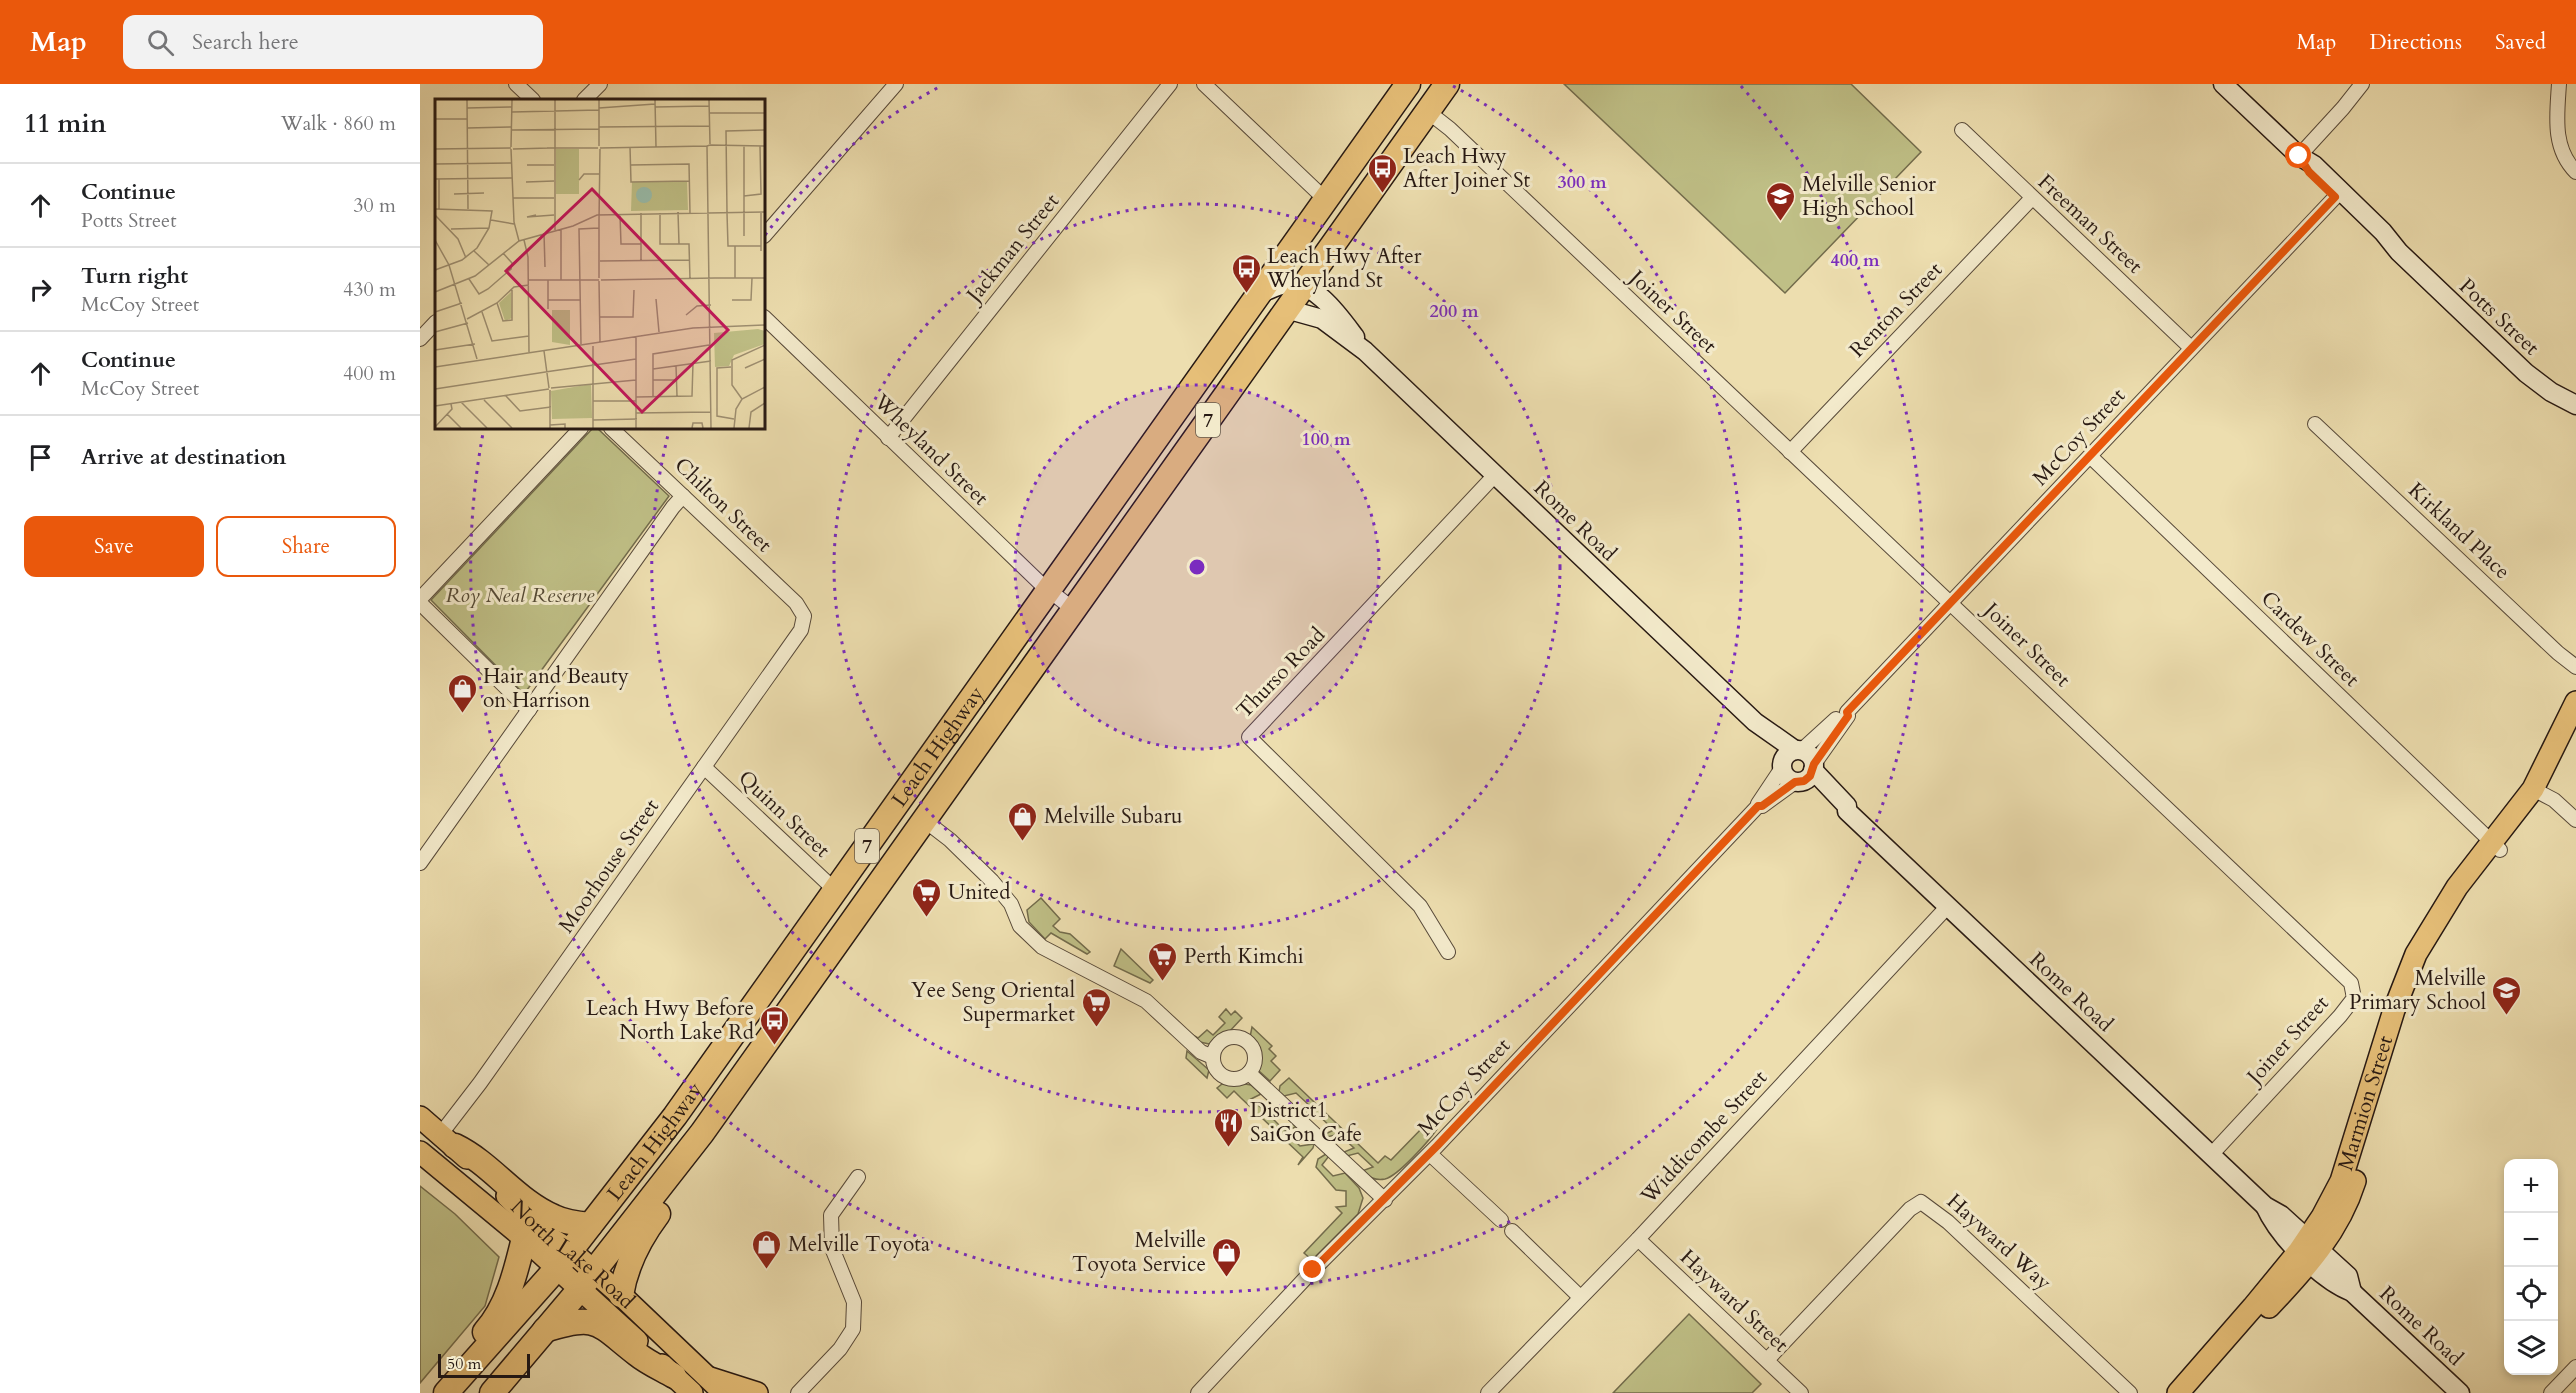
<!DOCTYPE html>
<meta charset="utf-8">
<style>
:root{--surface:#fff;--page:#f2f2f2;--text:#202124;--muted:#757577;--line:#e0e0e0;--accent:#ea580c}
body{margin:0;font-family:Cardo,serif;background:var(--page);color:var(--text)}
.controls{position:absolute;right:18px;bottom:18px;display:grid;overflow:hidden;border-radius:12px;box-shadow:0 3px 9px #0003}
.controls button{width:54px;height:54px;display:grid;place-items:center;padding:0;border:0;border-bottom:2px solid var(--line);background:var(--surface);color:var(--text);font:30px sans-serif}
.scale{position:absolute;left:18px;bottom:15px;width:92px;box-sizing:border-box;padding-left:6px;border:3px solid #271913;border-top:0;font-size:16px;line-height:21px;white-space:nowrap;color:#271913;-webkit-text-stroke:4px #f3eacb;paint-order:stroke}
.stop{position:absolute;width:18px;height:18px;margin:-14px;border:4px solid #ea580c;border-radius:50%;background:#fff}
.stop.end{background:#ea580c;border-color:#fff;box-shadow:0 2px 6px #0008}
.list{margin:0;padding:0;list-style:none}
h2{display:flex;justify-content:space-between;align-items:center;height:78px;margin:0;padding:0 24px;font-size:26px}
h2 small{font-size:20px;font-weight:400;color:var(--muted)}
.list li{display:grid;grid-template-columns:39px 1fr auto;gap:18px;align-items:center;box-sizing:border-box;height:84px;padding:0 24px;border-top:2px solid var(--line)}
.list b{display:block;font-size:22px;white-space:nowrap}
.list p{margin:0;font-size:20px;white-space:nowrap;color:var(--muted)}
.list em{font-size:20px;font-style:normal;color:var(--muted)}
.actions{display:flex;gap:12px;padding:18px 24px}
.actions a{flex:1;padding:14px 0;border:2px solid var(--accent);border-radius:12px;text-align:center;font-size:21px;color:var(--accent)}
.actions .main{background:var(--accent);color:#fff}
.icon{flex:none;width:33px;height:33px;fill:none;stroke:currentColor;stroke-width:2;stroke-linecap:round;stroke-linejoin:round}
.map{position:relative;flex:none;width:2156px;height:1309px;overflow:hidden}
header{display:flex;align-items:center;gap:36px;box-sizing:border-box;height:84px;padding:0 30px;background:var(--accent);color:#fff}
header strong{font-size:28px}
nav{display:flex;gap:33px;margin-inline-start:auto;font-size:21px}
.search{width:420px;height:54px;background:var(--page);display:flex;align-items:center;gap:15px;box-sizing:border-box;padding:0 21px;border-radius:12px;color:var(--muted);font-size:22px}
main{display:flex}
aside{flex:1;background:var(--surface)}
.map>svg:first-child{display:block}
.green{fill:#bfbf86;stroke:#736c4c;stroke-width:1.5}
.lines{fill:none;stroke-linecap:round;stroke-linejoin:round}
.street-casing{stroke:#584a3a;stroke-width:16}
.secondary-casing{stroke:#271913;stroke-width:21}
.primary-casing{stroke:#271913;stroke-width:24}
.highway-casing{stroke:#271913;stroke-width:27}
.street{stroke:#f3eacb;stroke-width:14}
.secondary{stroke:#f3eacb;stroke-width:18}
.primary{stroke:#e6bf78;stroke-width:21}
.highway{stroke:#e6bf78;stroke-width:24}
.route{stroke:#ea580c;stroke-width:8}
.ring{fill:none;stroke:#7b2cbf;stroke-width:3;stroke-dasharray:3 6}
.labels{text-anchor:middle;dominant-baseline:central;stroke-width:6;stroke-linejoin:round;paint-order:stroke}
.shield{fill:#f3eacb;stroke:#64584a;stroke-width:1.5}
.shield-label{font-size:20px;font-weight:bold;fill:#271913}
.poi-label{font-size:21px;fill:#271913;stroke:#f3eacb;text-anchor:start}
.street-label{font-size:21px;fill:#271913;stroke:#f3eacb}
.park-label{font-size:21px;font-style:italic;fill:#554b36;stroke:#f3eacb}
.inset-road{fill:none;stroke:#9e8f71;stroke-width:1.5}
.view{fill:#c2185b;fill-opacity:0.15;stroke:#c2185b;stroke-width:3}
.inset-edge{fill:none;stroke:#271913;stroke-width:3}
.centre{fill:#7b2cbf;stroke:#f3eacb;stroke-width:3}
.ring-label{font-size:18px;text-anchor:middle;font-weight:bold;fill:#7b2cbf;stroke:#f3eacb;stroke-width:6;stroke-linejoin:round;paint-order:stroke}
</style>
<header>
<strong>Map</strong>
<div class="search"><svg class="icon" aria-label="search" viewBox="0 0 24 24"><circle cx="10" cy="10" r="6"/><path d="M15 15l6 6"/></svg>Search here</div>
<nav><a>Map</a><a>Directions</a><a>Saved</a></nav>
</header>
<main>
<aside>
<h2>11 min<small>Walk · 860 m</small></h2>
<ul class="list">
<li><svg class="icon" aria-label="ahead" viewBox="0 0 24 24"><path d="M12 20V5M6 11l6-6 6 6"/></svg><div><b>Continue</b><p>Potts Street</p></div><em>30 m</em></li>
<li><svg class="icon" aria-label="right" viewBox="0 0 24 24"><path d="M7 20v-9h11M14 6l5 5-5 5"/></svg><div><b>Turn right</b><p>McCoy Street</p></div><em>430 m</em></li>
<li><svg class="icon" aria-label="ahead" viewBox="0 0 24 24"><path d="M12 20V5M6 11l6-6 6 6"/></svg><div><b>Continue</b><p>McCoy Street</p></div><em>400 m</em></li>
<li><svg class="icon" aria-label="arrive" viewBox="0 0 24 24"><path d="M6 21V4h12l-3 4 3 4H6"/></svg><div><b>Arrive at destination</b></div></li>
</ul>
<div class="actions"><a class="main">Save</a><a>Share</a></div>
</aside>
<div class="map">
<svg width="2156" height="1309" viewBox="0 0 2156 1309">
<rect width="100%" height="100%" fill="#eddeaf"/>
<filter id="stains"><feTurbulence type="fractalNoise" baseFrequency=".00333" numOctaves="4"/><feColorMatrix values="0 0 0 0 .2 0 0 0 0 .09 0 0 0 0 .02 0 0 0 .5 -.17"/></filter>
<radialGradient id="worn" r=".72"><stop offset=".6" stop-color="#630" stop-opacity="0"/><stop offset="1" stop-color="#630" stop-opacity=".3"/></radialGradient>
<!-- green -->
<g class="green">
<polygon points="1144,0 1431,0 1501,68 1365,209"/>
<polygon points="173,344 177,344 249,412 104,610 11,516"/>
<polygon points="621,814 640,835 633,842 640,848 650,850 670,868 667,870 631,849 625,855 609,838 607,826"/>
<polygon points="701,865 733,896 730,899 694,882"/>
<polygon points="806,925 811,931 815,927 822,934 808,949 789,960 780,958 771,950 778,954 787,946 793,951 805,939 799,933"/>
<polygon points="832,943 852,962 849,965 856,972 851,977 860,986 850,997 839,987 838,967 830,953"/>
<polygon points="767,967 789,986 787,994 766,974"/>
<path d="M869,994l89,85 7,-7 6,4 36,-37v-5l10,11c-8,12 -39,47 -52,50 -10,2 -16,-2 -23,-8l11,-4 -15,-14 -11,3 -3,-4 10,-4 -15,-14 -12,3 -2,-3 9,-4 -19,-18 -11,3 -3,-3 9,-3v-3l-14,-13 -12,3 -5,-4 1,-6z"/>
<polygon points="819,999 831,1001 841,1010 831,1015 846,1028 857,1026 860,1028 850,1032 861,1043 873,1040 876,1043 865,1047 880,1062 894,1060 893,1064 878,1081 883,1073 821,1014 814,1007 807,1014 797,1004 802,1000"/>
<polygon points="906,1070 909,1072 902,1081 913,1092 925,1089 939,1104 943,1114 938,1130 892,1176 884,1169 922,1129 916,1123 926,1122 926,1107 916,1106 896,1083 898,1075"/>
<polygon points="0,1102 35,1130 79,1173 65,1222 0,1299"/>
<polygon points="1269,1230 1341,1300 1332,1309 1193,1309"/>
</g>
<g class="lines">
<defs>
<g id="street">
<polyline points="96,0 113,16"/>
<polyline points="784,0 906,116"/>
<path d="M2139,0c-2,31 -7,64 17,88"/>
<polyline points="164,16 180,0"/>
<polyline points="1007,27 1030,45 1931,899 1934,914 1920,932 1791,1071"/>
<polyline points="1542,46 1770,263"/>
<polyline points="1879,72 1923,24 1942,0"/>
<polyline points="344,152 476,0"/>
<polyline points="344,233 620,499 654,526"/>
<polyline points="0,255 16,238"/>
<polyline points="1895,340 2138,569 2156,583"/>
<polyline points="468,354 750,0"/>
<polyline points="1370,368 1612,114"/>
<polyline points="1671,373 2080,766"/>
<polyline points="0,515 161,344"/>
<polyline points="0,519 109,626"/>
<polyline points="1382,666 1416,635"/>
<polyline points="1394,680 1428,632 1427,628 1921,107"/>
<polyline points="284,683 416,807"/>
<polyline points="2113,705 2134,716 2156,736"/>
<polyline points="1338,720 1362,684"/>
<polyline points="504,736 530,756 572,797 591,820 600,842 622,863 726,917 781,968 793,973"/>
<polyline points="0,779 253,423 263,412"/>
<polyline points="1028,868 1000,822 829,653 1075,391"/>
<circle cx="814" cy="974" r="21"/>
<polyline points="829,989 965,1116"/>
<polyline points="20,1051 60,999 381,546 384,532 376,519 191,344"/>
<polyline points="1010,1070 1081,1136"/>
<polyline points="1092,1147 1160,1213"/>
<polyline points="1218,1155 1381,1309"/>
<polyline points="1347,1276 1490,1125 1501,1118 1528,1138 1710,1309"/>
<polyline points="378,1309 420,1265 433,1245 434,1218 412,1164 411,1131 438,1093"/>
<polyline points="778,1309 893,1186 1017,1062 1338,722 1342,722 1375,698"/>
<polyline points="1068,1309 1218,1155 1528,822"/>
<polyline points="2131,1309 2156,1283"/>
</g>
<g id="secondary">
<polyline points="1803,0 1879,72 1894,81 1963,148 1979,168 2106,289 2131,308 2156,321"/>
<path d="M838,210c9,-3 18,-8 27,-10 29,-5 55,33 70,53"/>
<polyline points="866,225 902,235 945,267 1335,638 1375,666"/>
<circle cx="1378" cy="682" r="16"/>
<polyline points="1393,686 1427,722 1427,727 1845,1122 1861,1131 1928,1192 1932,1208"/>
<path d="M1845,1122c13,30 56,74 87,86l108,101"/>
</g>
<g id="primary">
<polyline points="0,1033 47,1074"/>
<polyline points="0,1068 104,1154 217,1257"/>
<path id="s1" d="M87,1112l43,42 21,13 50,44 103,98"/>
<path d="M1849,1223c36,-38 70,-75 86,-126"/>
<polyline points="242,1281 272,1309"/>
<polyline points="290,1294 337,1309"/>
<path id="s2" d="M1758,1309l75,-86 46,-56 23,-34 19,-36 53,-171 22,-56 41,-67 76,-98 43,-87"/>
</g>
<g id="highway">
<path d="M35,1062c37,18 61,55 99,71 10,5 25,7 36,8"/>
<path d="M201,1211c5,-31 19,-57 37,-81"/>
<path d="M125,1246c53,-17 52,-7 92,24 11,9 25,15 37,22"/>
<path d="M65,1248c23,-26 31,-61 39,-94"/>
<path id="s3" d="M26,1309l111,-125 118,-152 733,-1032"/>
<polyline points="72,1309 160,1205 282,1049 1027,0"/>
</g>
</defs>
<!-- street casing -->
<use href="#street" class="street-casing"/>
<!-- secondary casing -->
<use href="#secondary" class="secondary-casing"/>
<!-- primary casing -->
<use href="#primary" class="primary-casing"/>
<!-- highway casing -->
<use href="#highway" class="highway-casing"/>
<!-- street -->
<use href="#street" class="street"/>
<!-- secondary -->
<use href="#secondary" class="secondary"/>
<!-- primary -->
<use href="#primary" class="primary"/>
<!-- highway -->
<use href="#highway" class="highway"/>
</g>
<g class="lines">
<!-- route -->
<polyline class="route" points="893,1186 1017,1062 1338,722 1342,722 1375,698 1384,697 1390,692 1394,680 1428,632 1427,628 1915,113 1889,88 1879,72"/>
</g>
<!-- distance rings -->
<circle cx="777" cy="483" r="182" fill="#7b2cbf" fill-opacity=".12"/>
<g class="ring">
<circle cx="777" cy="483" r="182"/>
<circle cx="777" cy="483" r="363"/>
<path d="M345 151A545 545 0 0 1 521 2M1033 2A545 545 0 1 1 249 347"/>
<path d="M1321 2A726 726 0 1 1 64 344"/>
</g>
<!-- icons -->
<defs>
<symbol id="bus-pin" viewBox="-11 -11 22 30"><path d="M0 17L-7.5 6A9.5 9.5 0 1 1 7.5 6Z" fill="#8f2418" stroke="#f3eacb"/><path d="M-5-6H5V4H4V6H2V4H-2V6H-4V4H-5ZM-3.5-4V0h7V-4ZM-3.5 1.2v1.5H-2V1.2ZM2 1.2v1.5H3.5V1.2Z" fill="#fff"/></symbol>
<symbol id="school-pin" viewBox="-11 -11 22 30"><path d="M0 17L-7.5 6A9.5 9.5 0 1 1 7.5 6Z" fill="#8f2418" stroke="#f3eacb"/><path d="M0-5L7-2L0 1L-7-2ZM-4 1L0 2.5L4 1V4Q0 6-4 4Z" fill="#fff"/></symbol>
<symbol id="shop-pin" viewBox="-11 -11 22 30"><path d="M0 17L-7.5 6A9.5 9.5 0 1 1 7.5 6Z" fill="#8f2418" stroke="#f3eacb"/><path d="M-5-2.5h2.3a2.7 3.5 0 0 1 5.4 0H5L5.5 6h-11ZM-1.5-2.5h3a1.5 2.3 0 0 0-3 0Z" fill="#fff"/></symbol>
<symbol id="supermarket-pin" viewBox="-11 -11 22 30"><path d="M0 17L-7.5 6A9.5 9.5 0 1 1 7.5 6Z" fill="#8f2418" stroke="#f3eacb"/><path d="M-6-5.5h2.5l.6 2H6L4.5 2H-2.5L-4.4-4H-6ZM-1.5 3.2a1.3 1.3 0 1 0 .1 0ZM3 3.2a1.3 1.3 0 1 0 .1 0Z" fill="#fff"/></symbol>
<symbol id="restaurant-pin" viewBox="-11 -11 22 30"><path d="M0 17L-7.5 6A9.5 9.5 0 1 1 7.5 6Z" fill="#8f2418" stroke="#f3eacb"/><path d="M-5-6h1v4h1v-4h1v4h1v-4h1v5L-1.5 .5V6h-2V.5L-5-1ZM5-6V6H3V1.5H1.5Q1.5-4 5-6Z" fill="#fff"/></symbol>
</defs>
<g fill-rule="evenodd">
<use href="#bus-pin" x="946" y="68" width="33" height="45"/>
<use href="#school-pin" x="1344" y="96" width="33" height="45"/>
<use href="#bus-pin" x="810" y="168" width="33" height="45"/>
<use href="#shop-pin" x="26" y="588" width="33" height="45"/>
<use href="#shop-pin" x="586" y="716" width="33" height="45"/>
<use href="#supermarket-pin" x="490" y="792" width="33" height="45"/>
<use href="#supermarket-pin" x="726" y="856" width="33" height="45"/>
<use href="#school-pin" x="2070" y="890" width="33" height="45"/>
<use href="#supermarket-pin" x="660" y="902" width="33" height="45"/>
<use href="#bus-pin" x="338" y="920" width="33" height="45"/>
<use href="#restaurant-pin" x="792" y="1022" width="33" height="45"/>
<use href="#shop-pin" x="330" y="1144" width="33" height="45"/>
<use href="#shop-pin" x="790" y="1152" width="33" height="45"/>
</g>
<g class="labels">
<!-- shield labels -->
<g class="shield">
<rect x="776" y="319" width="24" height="34" rx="4.5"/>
<rect x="435" y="745" width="24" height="34" rx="4.5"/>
</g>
<g class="shield-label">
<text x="788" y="336">7</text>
<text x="447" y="762">7</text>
</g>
<!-- poi labels -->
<g class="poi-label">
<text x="983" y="72">Leach Hwy<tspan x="983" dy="24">After Joiner St</tspan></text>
<text x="1382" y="100">Melville Senior<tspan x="1382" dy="24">High School</tspan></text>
<text x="847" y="172">Leach Hwy After<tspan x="847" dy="24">Wheyland St</tspan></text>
<text x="63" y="592">Hair and Beauty<tspan x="63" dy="24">on Harrison</tspan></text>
<text x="624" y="732">Melville Subaru</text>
<text x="528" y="808">United</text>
<text x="764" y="872">Perth Kimchi</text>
<text x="2066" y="894" text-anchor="end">Melville<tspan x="2066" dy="24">Primary School</tspan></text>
<text x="655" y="906" text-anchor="end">Yee Seng Oriental<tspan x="655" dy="24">Supermarket</tspan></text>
<text x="334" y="924" text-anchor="end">Leach Hwy Before<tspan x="334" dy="24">North Lake Rd</tspan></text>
<text x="830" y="1026">District1<tspan x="830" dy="24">SaiGon Cafe</tspan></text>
<text x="786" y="1156" text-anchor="end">Melville<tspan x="786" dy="24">Toyota Service</tspan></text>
<text x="368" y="1160">Melville Toyota</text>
</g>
<!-- street labels -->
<g class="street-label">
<text transform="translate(1670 140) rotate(43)">Freeman Street</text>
<text transform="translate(593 164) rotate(-51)">Jackman Street</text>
<text transform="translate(1476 226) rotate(-46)">Renton Street</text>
<text transform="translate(1253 228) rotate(43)">Joiner Street</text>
<text transform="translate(2079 233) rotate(43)">Potts Street</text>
<text transform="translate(1659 353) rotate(-47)">McCoy Street</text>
<text transform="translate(511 366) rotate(44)">Wheyland Street</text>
<text transform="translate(303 421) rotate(44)">Chilton Street</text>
<text transform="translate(1155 437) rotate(44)">Rome Road</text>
<text transform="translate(2039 447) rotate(43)">Kirkland Place</text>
<text transform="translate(1890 555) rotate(44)">Cardew Street</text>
<text transform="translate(1607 561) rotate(44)">Joiner Street</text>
<text transform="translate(861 589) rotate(-46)">Thurso Road</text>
<text stroke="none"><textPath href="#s3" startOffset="813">Leach Highway</textPath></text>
<text transform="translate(364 730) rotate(43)">Quinn Street</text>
<text transform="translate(189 782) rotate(-55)">Moorhouse Street</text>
<text transform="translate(1651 908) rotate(43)">Rome Road</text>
<text transform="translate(1868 956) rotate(-48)">Joiner Street</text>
<text transform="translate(1044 1003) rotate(-47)">McCoy Street</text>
<text stroke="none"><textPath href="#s2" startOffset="350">Marmion Street</textPath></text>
<text transform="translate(1284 1053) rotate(-47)">Widdicombe Street</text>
<text stroke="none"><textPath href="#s3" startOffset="327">Leach Highway</textPath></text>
<text transform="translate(1579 1158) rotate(42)">Hayward Way</text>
<text stroke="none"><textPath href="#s1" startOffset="88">North Lake Road</textPath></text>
<text transform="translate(1314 1217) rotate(43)">Hayward Street</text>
<text transform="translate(2001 1242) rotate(43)">Rome Road</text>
</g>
<!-- park labels -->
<g class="park-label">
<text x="100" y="511">Roy Neal Reserve</text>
</g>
</g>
<!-- overview -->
<g transform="translate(15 15)">
<rect width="330" height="330" fill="#eddeaf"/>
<path d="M121,50h23v45h-23zM197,83h55l1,28 -57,1zM76,193l1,26 -7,3 -6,-18zM117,211h18v35l-18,-3zM323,230l7,2v13l-31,11 -5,11 -14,1 -1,-34zM156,285l1,34 -40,1 -1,-28z" fill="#bfbf86"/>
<path d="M201 96a8 8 0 1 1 16 0a8 8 0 1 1-16 0Z" fill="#99bcaa"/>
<path class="inset-road" d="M32,1l1,109M120,1v130M220,1l1,47M274,1l1,44M220,8l54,-1M32,9l45,-1M164,9l56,-4M77,13l87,-2M274,14h56M0,20h32M164,28l110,-1M32,29l45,-1M77,31l87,-1M275,46l55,1M275,46l-3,1 4,282M164,47v-46M309,47v90M76,48l1,-47M195,48l1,35 58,-1M112,49h51M165,49l107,-2M0,50l76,-1M76,50l3,73 5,19M78,50l36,-1M0,65l77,-1M92,66h27M196,66l58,-1 1,49M0,80l77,-1M4,80v30M144,81l5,-6h15M91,83l28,-1M19,95l30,-1M309,97l17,-2 -1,-48M78,99h41M0,110l57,2 -3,17 -12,20 -15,12 -27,10M243,113l1,32M292,113l-1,-81 39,-1M206,114v47M225,114v31h29l1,35M292,114l1,33h33M326,114v38M0,116l23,24 8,19M101,116l-9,2 27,-2M185,116l1,29h20M164,120v59M56,121l23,4M164,122l1,-72M16,130l38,-1M126,130v51M109,134l1,34M0,141l14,25 28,94M89,141l4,17 1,95M300,147v32M39,152l15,14M165,162l89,-1M280,179h50M34,180l10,15 9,-5 23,-20 1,-6 -9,-10M93,181h71M113,181v29M166,181l114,-2M164,182l1,61M0,193l40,-16 44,-35 54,-15 24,-11 168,-3M221,200l3,33M113,201h32M297,201h19l1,-22M62,204l6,18 9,-1v-30M0,213l27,-9M47,213l10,29 37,-5M251,216l11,-9 14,-1M165,218h33l1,-27M32,220l30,-16 17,-16 15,-2M0,233l33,-9M201,238v91M146,245l-2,-115 20,-1M158,247v82M0,251l40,-6M109,252l5,37M241,267l1,30M0,268l258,-39 72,-3M296,268l-14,1v48l17,3M310,269l20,-9M218,270l58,-8M117,272l84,-12M218,281h23M116,289l85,-8M0,290l117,-18M71,297l14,15 31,-4M218,297v-42l56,-9M201,298l56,-1 1,-33M307,300l-10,-14v-25l33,-15M49,301l28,28M158,302h43M26,303l26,26M0,307l114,-17M201,314l75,-1M12,315l14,14M158,321l44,-1M115,326l15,-1v4M0,328l17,-18 -1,-5M115,329v-38M257,329l1,-5h9l1,5M299,329l2,-19 6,-10 23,-12M314,329l2,-16 14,-9"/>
<path class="view" d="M157,90l136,141 -86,82 -136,-141z"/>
<rect width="330" height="330" class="inset-edge"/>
</g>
<circle cx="777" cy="483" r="9" class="centre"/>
<g class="ring-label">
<text x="1162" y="104">300 m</text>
<text x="1435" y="182">400 m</text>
<text x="1034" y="233">200 m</text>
<text x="906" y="361">100 m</text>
</g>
<rect width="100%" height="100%" filter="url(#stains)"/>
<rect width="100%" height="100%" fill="url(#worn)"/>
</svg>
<div class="controls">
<button>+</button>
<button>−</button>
<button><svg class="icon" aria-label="locate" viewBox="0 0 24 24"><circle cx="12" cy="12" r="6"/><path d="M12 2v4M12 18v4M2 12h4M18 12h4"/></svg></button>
<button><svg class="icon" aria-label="layers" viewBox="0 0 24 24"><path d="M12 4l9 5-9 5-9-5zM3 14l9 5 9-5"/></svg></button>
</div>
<div class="scale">50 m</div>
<div class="stop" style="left:1879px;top:72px"></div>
<div class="stop end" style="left:893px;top:1186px"></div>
</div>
</main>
